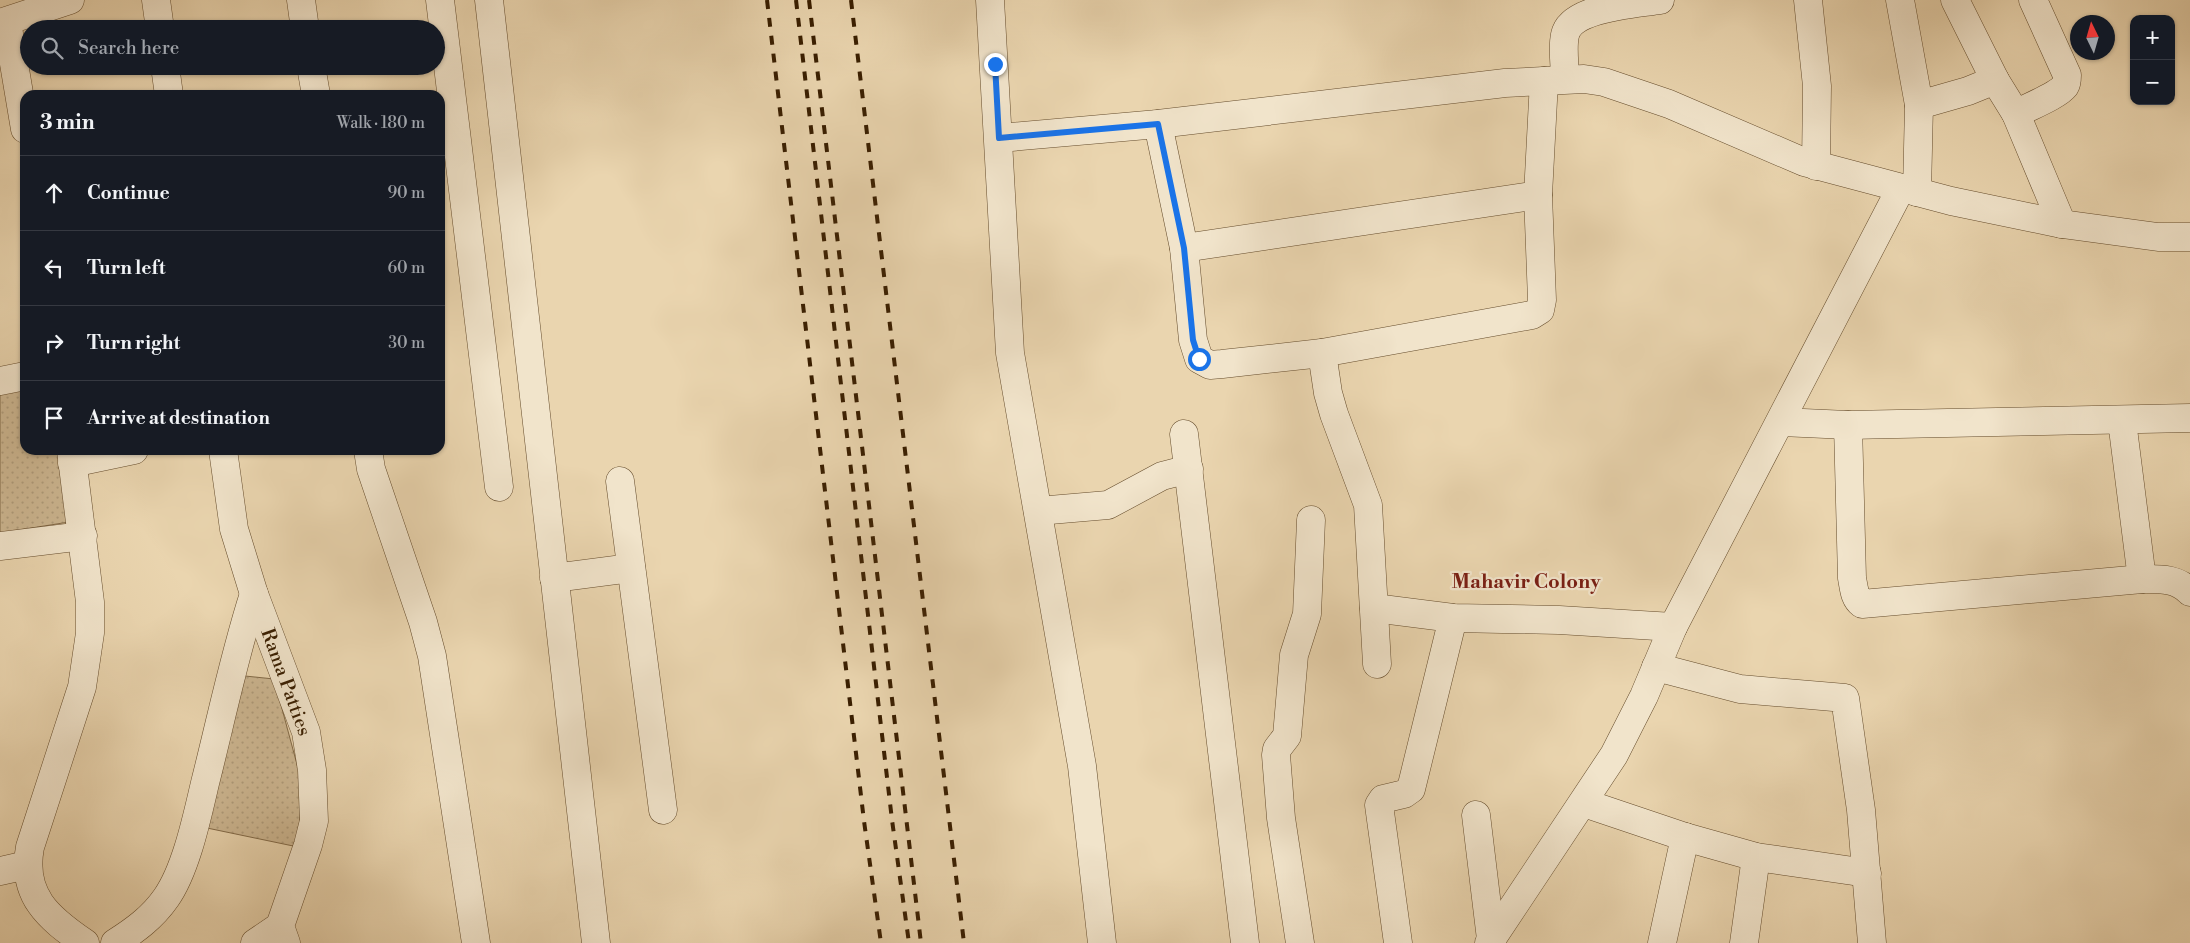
<!DOCTYPE html>
<meta charset="utf-8">
<style>
:root{--surface:#171b24;--page:#20242c;--text:#f1f3f6;--muted:#9ea1a6;--line:#363941}
body{margin:0;font-family:"Libre Bodoni",serif;background:var(--page);color:var(--text)}
.controls{position:absolute;right:15px;top:15px;display:grid;overflow:hidden;border-radius:10px;box-shadow:0 1px 4px #0004}
.controls button{width:45px;height:45px;display:grid;place-items:center;padding:0;border:0;border-bottom:1px solid var(--line);background:var(--surface);color:var(--text);font:25px sans-serif}
.compass{position:absolute;left:2070px;top:15px;width:45px;height:45px;border-radius:50%;background:var(--surface);box-shadow:0 1px 4px #0004;rotate:355deg}
.stop{position:absolute;width:15px;height:15px;margin:-11px;border:4px solid #1a73e8;border-radius:50%;background:#fff}
.stop.end{background:#1a73e8;border-color:#fff;box-shadow:0 1px 5px #0008}
.list{margin:0;padding:0;list-style:none}
h2{display:flex;justify-content:space-between;align-items:center;height:65px;margin:0;padding:0 20px;font-size:21px}
h2 small{font-size:16px;font-weight:400;color:var(--muted)}
.list li{display:grid;grid-template-columns:32px 1fr auto;gap:15px;align-items:center;box-sizing:border-box;height:75px;padding:0 20px;border-top:1px solid var(--line)}
.list b{display:block;font-size:19px;white-space:nowrap}
.list em{font-size:16px;font-style:normal;color:var(--muted)}
.icon{flex:none;width:28px;height:28px;fill:none;stroke:currentColor;stroke-width:2;stroke-linecap:round;stroke-linejoin:round}
.map{position:relative;flex:none;width:2190px;height:943px;overflow:hidden}
.search{position:absolute;background:var(--surface);box-shadow:0 1px 4px #0004;left:20px;top:20px;width:425px;height:55px;display:flex;align-items:center;gap:12px;box-sizing:border-box;padding:0 18px;border-radius:28px;color:var(--muted);font-size:19px}
.panel{position:absolute;background:var(--surface);box-shadow:0 1px 4px #0004;left:20px;top:90px;width:425px;height:365px;border-radius:15px}
.map>svg:first-child{display:block}
.park{fill:url(#park-dots);stroke:#826a48}
.lines{fill:none;stroke-linecap:round;stroke-linejoin:round}
.minor-casing{stroke:#654c2c;stroke-width:29}
.minor{stroke:#f1e4cb;stroke-width:28}
.rail{stroke:#391e00;stroke-width:4;stroke-dasharray:9 9;stroke-linecap:butt}
.route{stroke:#1a73e8;stroke-width:6}
.labels{text-anchor:middle;dominant-baseline:central;stroke-width:4.5;stroke-linejoin:round;paint-order:stroke}
.street-label{font-size:19px;fill:#391e00;stroke:#f1e4cb}
.neighbourhood-label{font-size:20px;font-weight:bold;fill:#7a1f14;stroke:#f1e4cb}
</style>
<div class="map">
<svg width="2190" height="943" viewBox="0 0 2190 943">
<defs>
<pattern id="park-dots" width="8" height="8" patternUnits="userSpaceOnUse" patternTransform="scale(1.25)"><rect width="8" height="8" fill="#ccb691"/><path d="M2 2h.1M6 6h.1" fill="none" stroke="#b09c7b" stroke-width="1.8" stroke-linecap="round"/></pattern>
</defs>
<rect width="100%" height="100%" fill="#ead5af"/>
<filter id="stains"><feTurbulence type="fractalNoise" baseFrequency=".004" numOctaves="4"/><feColorMatrix values="0 0 0 0 .2 0 0 0 0 .09 0 0 0 0 .02 0 0 0 .5 -.17"/></filter>
<radialGradient id="worn" r=".72"><stop offset=".6" stop-color="#630" stop-opacity="0"/><stop offset="1" stop-color="#630" stop-opacity=".3"/></radialGradient>
<!-- park -->
<g class="park">
<polygon points="25,388 25,450 59,450 69,522 0,533 0,392"/>
<polygon points="245,676 274,679 302,783 298,847 207,828"/>
</g>
<g class="lines">
<defs>
<g id="minor">
<polyline points="156,0 160,29"/>
<polyline points="301,0 305,29"/>
<polyline points="440,0 499,487"/>
<polyline points="489,0 596,943"/>
<polyline points="990,0 1010,353 1082,766 1102,943"/>
<polyline points="1808,0 1817,86 1816,166"/>
<polyline points="1900,0 1919,105 1917,192"/>
<polyline points="1955,0 1995,80 2016,114 2062,224"/>
<polyline points="7,22 25,129"/>
<polyline points="0,23 70,0"/>
<polyline points="165,66 169,95"/>
<polyline points="311,66 316,95"/>
<path d="M1565,78c0,-13 -3,-30 0,-43 6,-28 71,-31 95,-35"/>
<polyline points="1919,105 1968,91 1995,80"/>
<path d="M2016,114c12,-7 41,-18 49,-28 2,-3 2,-7 2,-11l-34,-75"/>
<polyline points="1158,124 1184,248 1193,340 1199,359 1210,365 1222,364 1322,353 1532,315 1540,310 1542,300 1538,195 1544,81"/>
<polyline points="999,138 1158,124 1505,83 1584,79 1604,82 1669,104 1804,162 1951,201 2062,224 2158,237 2190,237"/>
<polyline points="1184,248 1538,195"/>
<polyline points="1322,353 1328,393 1334,414 1368,505 1377,664"/>
<polyline points="0,381 25,376"/>
<polyline points="2122,421 2142,579"/>
<polyline points="1781,422 1848,425 2190,418"/>
<path d="M1848,425l4,153c2,10 2,20 10,26l280,-25c18,0 35,-1 48,13"/>
<polyline points="1184,434 1245,943"/>
<path d="M71,450l19,152v31l-8,54 -52,160c-9,48 18,71 55,96"/>
<polyline points="223,450 234,529 254,594 306,732 312,770 314,821 308,845 280,926 286,943"/>
<polyline points="368,450 371,469 423,622 432,656 476,943"/>
<polyline points="72,463 134,450"/>
<polyline points="620,481 663,810"/>
<polyline points="1038,511 1108,505 1162,476 1189,469"/>
<polyline points="0,546 83,536"/>
<polyline points="554,578 631,568"/>
<polyline points="1374,608 1453,618 1559,620 1673,627"/>
<polyline points="1656,667 1740,689 1845,698 1861,810 1872,943"/>
<polyline points="1584,803 1685,837 1756,857 1867,873"/>
<polyline points="1476,815 1491,939"/>
<polyline points="0,871 27,865"/>
<path d="M115,943c20,-13 37,-25 51,-45 20,-28 31,-81 39,-115 16,-63 29,-127 49,-189"/>
<polyline points="255,943 280,926"/>
<polyline points="1300,943 1281,818 1276,755 1277,749 1287,736 1294,655 1307,614 1311,520"/>
<polyline points="1398,943 1379,805 1383,799 1404,794 1411,789 1453,618"/>
<polyline points="1489,943 1614,755 1644,696 1673,627 1901,188"/>
<polyline points="1662,943 1685,837"/>
<polyline points="1744,943 1756,857"/>
</g>
</defs>
<!-- minor casing -->
<use href="#minor" class="minor-casing"/>
<!-- minor -->
<use href="#minor" class="minor"/>
<!-- rail -->
<g class="rail">
<polyline points="767,0 864,821 881,943"/>
<polyline points="796,0 892,820 909,943"/>
<polyline points="809,0 921,943"/>
<polyline points="851,0 964,943"/>
</g>
</g>
<g class="lines">
<!-- route -->
<polyline class="route" points="995,64 999,138 1158,124 1184,248 1193,340 1199,359"/>
</g>
<g class="labels">
<!-- street labels -->
<g class="street-label">
<text transform="translate(286 682) rotate(70)">Rama Patties</text>
</g>
<!-- neighbourhood labels -->
<g class="neighbourhood-label">
<text x="1526" y="582">Mahavir Colony</text>
</g>
</g>
<rect width="100%" height="100%" filter="url(#stains)"/>
<rect width="100%" height="100%" fill="url(#worn)"/>
</svg>
<div class="controls">
<button>+</button>
<button>−</button>
</div>
<svg class="compass" viewBox="-18 -18 36 36"><path d="M0-13l5 13h-10z" fill="#e53935"/><path d="M0 13l5-13h-10z" fill="#9ea1a6"/></svg>
<div class="stop" style="left:1199px;top:359px"></div>
<div class="stop end" style="left:995px;top:64px"></div>
<div class="search"><svg class="icon" aria-label="search" viewBox="0 0 24 24"><circle cx="10" cy="10" r="6"/><path d="M15 15l6 6"/></svg>Search here</div>
<section class="panel">
<h2>3 min<small>Walk · 180 m</small></h2>
<ul class="list">
<li><svg class="icon" aria-label="ahead" viewBox="0 0 24 24"><path d="M12 20V5M6 11l6-6 6 6"/></svg><div><b>Continue</b></div><em>90 m</em></li>
<li><svg class="icon" aria-label="left" viewBox="0 0 24 24"><path d="M17 20v-9H6M10 6l-5 5 5 5"/></svg><div><b>Turn left</b></div><em>60 m</em></li>
<li><svg class="icon" aria-label="right" viewBox="0 0 24 24"><path d="M7 20v-9h11M14 6l5 5-5 5"/></svg><div><b>Turn right</b></div><em>30 m</em></li>
<li><svg class="icon" aria-label="arrive" viewBox="0 0 24 24"><path d="M6 21V4h12l-3 4 3 4H6"/></svg><div><b>Arrive at destination</b></div></li>
</ul>
</section>
</div>
